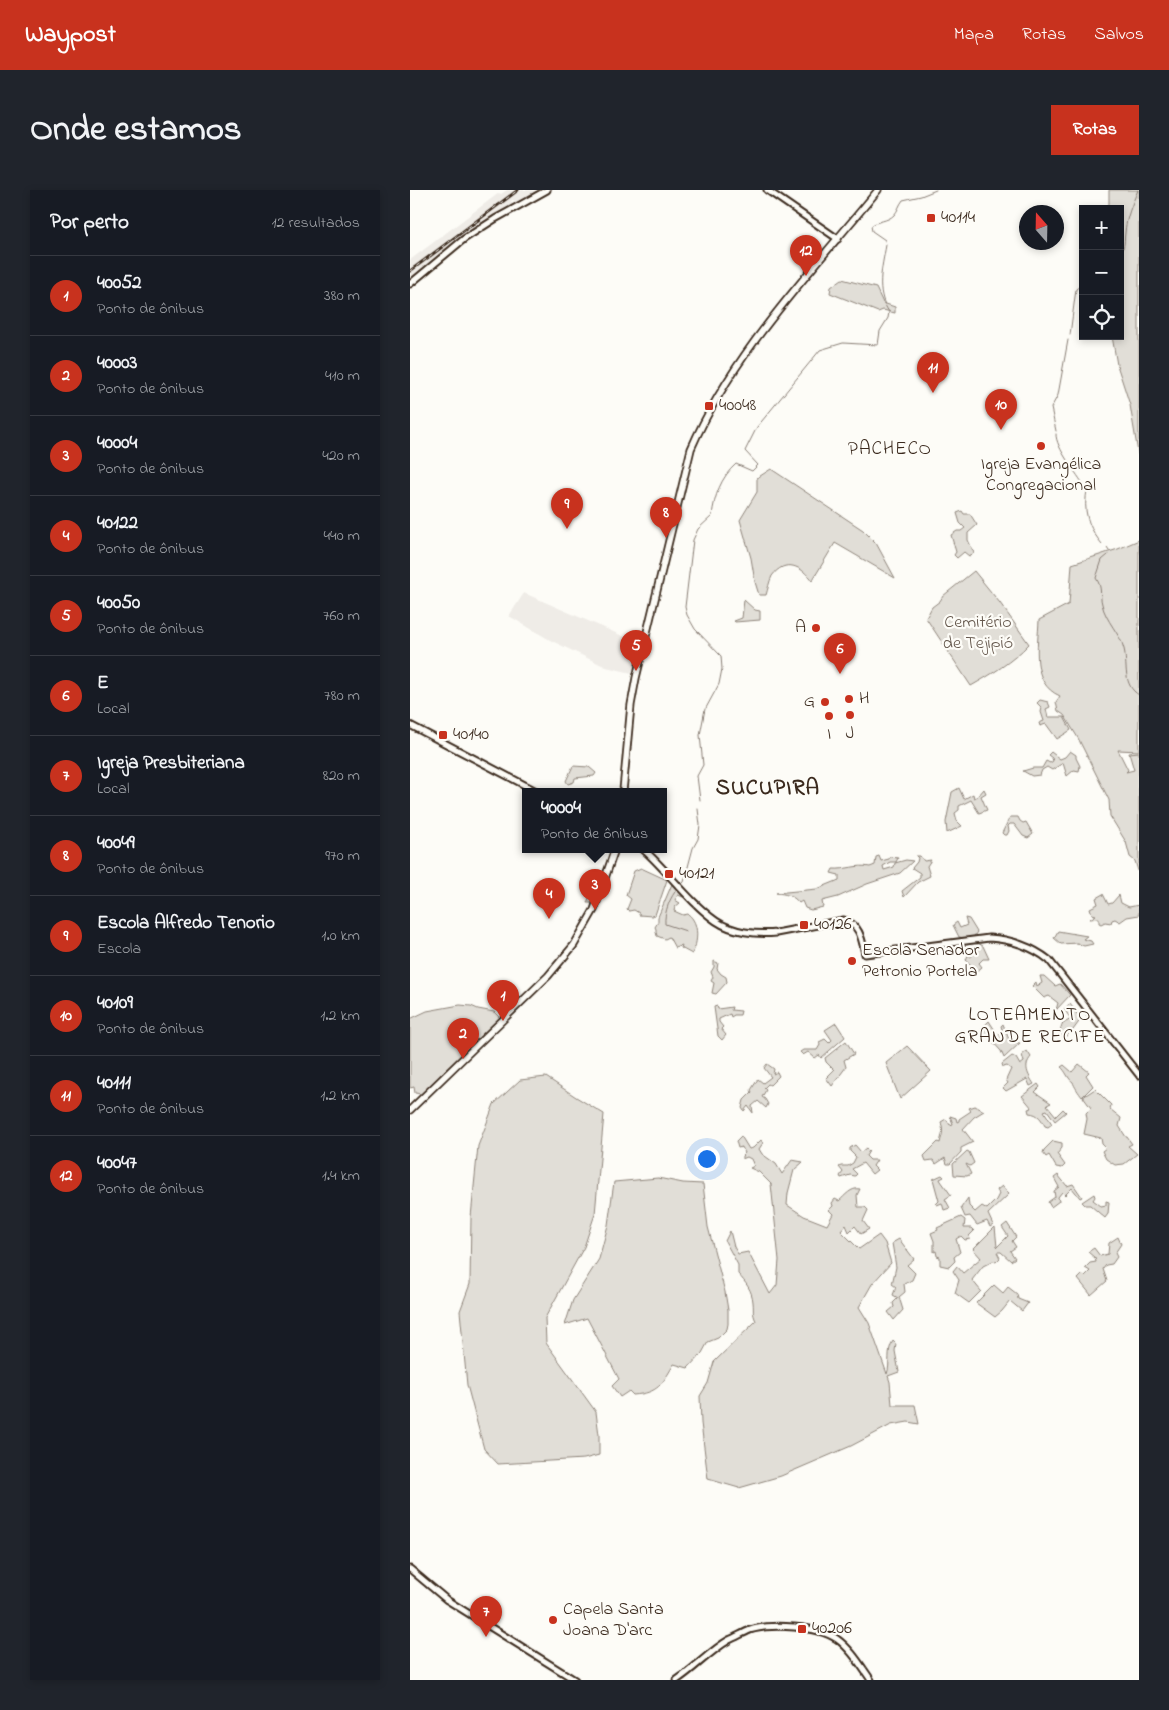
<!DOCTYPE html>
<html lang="pt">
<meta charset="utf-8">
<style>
:root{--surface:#171b24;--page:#20242c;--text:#f1f3f6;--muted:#9ea1a6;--line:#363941;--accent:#c8321e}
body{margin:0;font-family:"Indie Flower",sans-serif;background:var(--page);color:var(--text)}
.controls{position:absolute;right:15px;top:15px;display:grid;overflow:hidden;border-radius:0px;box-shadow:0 2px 8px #0003}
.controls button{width:45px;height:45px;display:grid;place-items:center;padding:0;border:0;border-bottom:1px solid var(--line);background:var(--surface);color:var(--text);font:25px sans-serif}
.compass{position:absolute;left:609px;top:15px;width:45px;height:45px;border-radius:50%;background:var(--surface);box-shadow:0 2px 8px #0003;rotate:340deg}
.you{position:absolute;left:296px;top:968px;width:18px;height:18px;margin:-12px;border:4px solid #fff;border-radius:50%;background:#1a73e8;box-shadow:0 0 0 8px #1a73e833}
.badge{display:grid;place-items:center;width:32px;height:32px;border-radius:50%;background:var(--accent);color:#fff;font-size:16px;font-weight:700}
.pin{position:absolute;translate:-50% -41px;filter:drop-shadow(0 1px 2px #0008)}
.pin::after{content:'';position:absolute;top:26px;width:18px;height:15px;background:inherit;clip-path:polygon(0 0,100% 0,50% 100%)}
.popup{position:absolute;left:112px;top:598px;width:145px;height:65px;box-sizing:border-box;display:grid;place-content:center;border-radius:0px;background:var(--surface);filter:drop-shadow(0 1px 4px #0005);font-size:16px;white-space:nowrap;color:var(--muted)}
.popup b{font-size:19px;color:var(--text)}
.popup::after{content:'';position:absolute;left:50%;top:100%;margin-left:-10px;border:10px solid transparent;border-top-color:var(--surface)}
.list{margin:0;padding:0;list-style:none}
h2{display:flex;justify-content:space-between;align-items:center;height:65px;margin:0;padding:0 20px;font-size:21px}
h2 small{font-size:16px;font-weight:400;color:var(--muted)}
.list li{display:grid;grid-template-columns:32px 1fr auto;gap:15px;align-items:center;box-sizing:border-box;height:80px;padding:0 20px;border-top:1px solid var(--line)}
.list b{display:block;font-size:19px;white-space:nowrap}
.list p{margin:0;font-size:16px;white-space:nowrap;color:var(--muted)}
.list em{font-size:16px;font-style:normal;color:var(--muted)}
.icon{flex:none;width:28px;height:28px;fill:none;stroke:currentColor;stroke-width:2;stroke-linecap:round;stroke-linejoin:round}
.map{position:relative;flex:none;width:729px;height:1490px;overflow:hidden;border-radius:0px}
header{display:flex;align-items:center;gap:30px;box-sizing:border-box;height:70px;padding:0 25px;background:var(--accent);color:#fff}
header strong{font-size:24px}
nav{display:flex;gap:28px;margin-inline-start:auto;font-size:18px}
.intro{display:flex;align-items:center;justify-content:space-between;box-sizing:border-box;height:120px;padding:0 30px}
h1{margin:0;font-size:35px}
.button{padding:12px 22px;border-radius:0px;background:var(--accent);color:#fff;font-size:18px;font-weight:700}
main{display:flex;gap:30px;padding:0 30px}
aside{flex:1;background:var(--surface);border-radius:0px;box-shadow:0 2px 8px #0003}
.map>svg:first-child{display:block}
.built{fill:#efece7}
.green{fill:#e1ded7;stroke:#8e847a}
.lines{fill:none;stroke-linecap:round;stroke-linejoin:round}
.stream{stroke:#887d74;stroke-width:1}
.secondary-casing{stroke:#3b2a1e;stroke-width:9}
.primary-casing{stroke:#3b2a1e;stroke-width:9}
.secondary{stroke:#fdfcf7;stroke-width:5}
.primary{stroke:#fdfcf7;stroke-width:5.5}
.rail-casing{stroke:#3b2a1e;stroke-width:3}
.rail{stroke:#fdfcf7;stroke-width:1;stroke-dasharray:4;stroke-linecap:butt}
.poi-dot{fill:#c8321e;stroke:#fdfcf7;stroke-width:2}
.labels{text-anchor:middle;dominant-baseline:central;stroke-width:4.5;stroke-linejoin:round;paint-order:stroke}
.poi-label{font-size:18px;fill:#3b2a1e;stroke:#fdfcf7;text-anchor:start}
.park-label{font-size:18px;fill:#64574c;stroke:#fdfcf7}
.neighbourhood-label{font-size:19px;letter-spacing:1px;fill:#3b2a1e;stroke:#fdfcf7}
.district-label{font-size:22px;font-weight:bold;letter-spacing:1px;fill:#3b2a1e;stroke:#fdfcf7}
</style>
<header>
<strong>Waypost</strong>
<nav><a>Mapa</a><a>Rotas</a><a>Salvos</a></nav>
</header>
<div class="intro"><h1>Onde estamos</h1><a class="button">Rotas</a></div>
<main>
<aside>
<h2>Por perto<small>12 resultados</small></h2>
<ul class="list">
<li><span class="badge">1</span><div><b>40052</b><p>Ponto de ônibus</p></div><em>380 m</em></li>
<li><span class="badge">2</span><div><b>40003</b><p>Ponto de ônibus</p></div><em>410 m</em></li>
<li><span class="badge">3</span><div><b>40004</b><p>Ponto de ônibus</p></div><em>420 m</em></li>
<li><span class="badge">4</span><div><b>40122</b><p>Ponto de ônibus</p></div><em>440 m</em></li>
<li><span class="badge">5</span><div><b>40050</b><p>Ponto de ônibus</p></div><em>760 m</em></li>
<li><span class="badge">6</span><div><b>E</b><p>Local</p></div><em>780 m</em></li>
<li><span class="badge">7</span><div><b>Igreja Presbiteriana</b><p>Local</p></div><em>820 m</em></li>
<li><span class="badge">8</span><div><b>40049</b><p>Ponto de ônibus</p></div><em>970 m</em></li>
<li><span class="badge">9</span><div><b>Escola Alfredo Tenorio</b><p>Escola</p></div><em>1.0 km</em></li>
<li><span class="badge">10</span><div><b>40109</b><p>Ponto de ônibus</p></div><em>1.2 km</em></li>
<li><span class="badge">11</span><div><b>40111</b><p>Ponto de ônibus</p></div><em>1.2 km</em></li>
<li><span class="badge">12</span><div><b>40047</b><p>Ponto de ônibus</p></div><em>1.4 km</em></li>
</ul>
</aside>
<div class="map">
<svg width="729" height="1490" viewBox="0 0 729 1490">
<rect width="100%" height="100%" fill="#fdfcf7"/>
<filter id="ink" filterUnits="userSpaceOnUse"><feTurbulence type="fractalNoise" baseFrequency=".02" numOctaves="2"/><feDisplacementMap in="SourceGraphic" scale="10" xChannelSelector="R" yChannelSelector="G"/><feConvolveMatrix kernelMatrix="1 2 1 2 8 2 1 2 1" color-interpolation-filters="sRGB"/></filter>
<g filter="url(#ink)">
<!-- built -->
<g class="built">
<polygon points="97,0 131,0 107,14 103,10 101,11 104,16 50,50 0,90 0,70 89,3 91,4"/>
<polygon points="114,403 231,454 222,483 196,477 140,450 99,426"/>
</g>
<!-- green -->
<g class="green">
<polygon points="699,0 729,0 729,269 720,215 707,175 702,146 710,146 710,19 695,19 699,14"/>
<polygon points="432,89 466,98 473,113 485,117 485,123 473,120 468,122 420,103 421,97"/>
<path d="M361,279l92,61 13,13 19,35 -60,-35 -23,38c-10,-15 -27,-23 -40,-5 -3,6 -4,13 -6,19h-7l-4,-13 -4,-24 -11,-38 17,-28v-14z"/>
<polygon points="552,321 554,324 560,324 567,335 558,343 558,350 564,363 559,366 554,362 547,368 544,365 546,362 541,345 547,341 551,341 555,338 550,333 547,323"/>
<path d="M729,350v211l-21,-1 10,20 -2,2 8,-2 -5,-17 10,-1v122l-4,-13 -5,-4 -4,-15 -16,-26 -1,-16 -31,-62 -14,-23 -6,-4 -2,-9 4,-6c-30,-13 -22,-50 -21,-76l30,-16 3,-40 46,-15z"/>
<path d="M564,381l26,32 29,41c-17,18 -37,30 -58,42l-45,-68 6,-11 8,-6 3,-5z"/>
<polygon points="334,410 345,420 350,421 350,430 325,432 324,431 332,428"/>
<polygon points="630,510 638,512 640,517 636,519 638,527 654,527 661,540 647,549 636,534 630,536 629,533 634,531 631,522 632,518 627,513"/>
<polygon points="660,561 666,565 666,568 670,576 669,581 664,580 657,586 653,573 642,580 637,577 632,580 630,585 622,586 613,581 623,578 632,578 636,571 640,573 643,571 642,568 638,565 641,562 650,569 655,567"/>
<polygon points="163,576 179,577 186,583 184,586 165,588 164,592 158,594 156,591"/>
<polygon points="549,598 554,609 563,604 564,608 568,606 574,599 576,603 571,606 577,620 569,623 561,610 549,616 549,620 545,623 547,631 552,636 537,643 536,632 542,602"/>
<polygon points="600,627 608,627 610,631 613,633 616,632 623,644 618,648 613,646 604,634 600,634 598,636 599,641 597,645 594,645 592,643"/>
<path d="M469,666l2,5 8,-2 1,-2 8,1 -2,4h-6l-7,4 1,4 10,-3 1,-4 11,-3 7,1 -13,12 -33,11 -29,13 -16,4 1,6 -12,3 -6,-2 -3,-7 -3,2c-6,-8 -14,-9 -23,-10l41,-4 22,-9v-5l-8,-2 2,-4c13,1 24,-5 37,-2l5,-2 1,-8z"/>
<polygon points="506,666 510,666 514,671 521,670 517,676 520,686 508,692 494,707 492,701 510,687 510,683 502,678 507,672 508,668"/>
<polygon points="231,678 257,690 245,725 242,726 229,725 229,723 224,720 219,721 217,719 221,709 216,705 224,681"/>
<polygon points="183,685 193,688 183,713 177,713 182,700 175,699 174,691 176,691 177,687 181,687"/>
<path d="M262,694l4,1 8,9 -1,3 -5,-2 -3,5 5,3 -5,4 -1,4 9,4 5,-1c12,9 10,29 4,40l-11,-6 1,-3 -7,3 -6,-11 -4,2 -8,-3 -1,-4v-3l-1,-2 3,-5v-5z"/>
<polygon points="693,704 698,714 702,713 709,705 711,713 719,717 729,715 729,725 717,727 710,732 705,729 702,730 701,733 695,732 691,734 689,733 689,728 680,729 686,725 682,724 680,718 688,714 686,708"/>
<polygon points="555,728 559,729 567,742 562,749 549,747 543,735 547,732 550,738 557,735"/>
<polygon points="648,741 677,746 673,749 681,751 683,754 674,756 667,753 651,754 644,748"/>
<polygon points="568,753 573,756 579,769 573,769 569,773 572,777 567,781 556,770 558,765 561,767"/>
<polygon points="304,771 308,773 307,779 311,784 316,787 317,792 306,804 302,803 304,793 301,791 303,787 301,782 304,777"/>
<polygon points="630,786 634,786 645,796 650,794 660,805 646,820 648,813 639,806 634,808 622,796 626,792 627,796 632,793"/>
<polygon points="660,814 671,829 663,840 654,848 649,843 653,832 656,832 661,829 654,819"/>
<polygon points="50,815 61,816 68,819 84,822 90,828 11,904 5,903 4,897 0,898 0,829 17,821"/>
<polygon points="307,816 308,819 322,817 321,820 331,821 330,825 324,825 321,827 320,824 309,829 309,832 313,837 311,839 316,845 312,850 308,846 304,817"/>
<polygon points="579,831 588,845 593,842 591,836 593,834 600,852 610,853 594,868 591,861 571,839"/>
<polygon points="426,833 435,847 411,868 409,865 405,868 398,862 393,865 390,862 393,860 407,860 410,855 409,852 415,849 419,853 422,850 415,840"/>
<polygon points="436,851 444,864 434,870 436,877 422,896 416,888 424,880 416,872 415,868"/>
<polygon points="497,856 521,881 490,909 476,873"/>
<path d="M617,861l4,6c-8,9 -3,18 3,27l-4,2 -3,-7 -21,12 -3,-3 5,-5 -2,-3 5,-11 -4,-3 -4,1 -1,-3 10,-8 4,2 4,7 4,-3 -2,-7z"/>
<polygon points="357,874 364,879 363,884 367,882 369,886 360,895 358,894 354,898 356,900 352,907 355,909 358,914 356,918 348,911 342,916 343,923 338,916 334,921 332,918 334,910 342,902 341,900 348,889 353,893 361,887 354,878"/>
<path d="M669,874l10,8 -3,3 7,11 -11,11c-3,-4 -8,-11 -9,-15 -5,-3 -7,-11 -12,-15l3,-2 8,7z"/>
<polygon points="136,887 166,907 194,924 185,1024 174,1057 135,1128 136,1153 186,1222 189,1245 189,1265 174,1269 88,1274 74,1259 57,1195 50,1121 60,1094 61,1027 68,956 84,914 110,890"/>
<path d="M628,894l2,3 -5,5 16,11 -4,2 9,11 7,-7 3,3 -11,9 -8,-11 -3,1 8,13 -4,3 -3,-1c-4,-7 -6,-12 -16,-13l-1,-4 4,-1 -10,-12z"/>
<polygon points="685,899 701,915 700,919 711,928 709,936 716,947 717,947 722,954 718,956 727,964 714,974 705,975 696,969 692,961 696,958 692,954 691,948 674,944 677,929 676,923 681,918 673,907"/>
<path d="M565,916l9,5 -10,6 -11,12 10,13 -12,6v4l-11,12h-3l-2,-6 -9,6 -3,-4 -7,1 -2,-5 14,-14 2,1c2,-10 4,-9 1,-21l5,-3 4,6 3,-1 -3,-8 6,2 1,4 2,-1v-2l12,-8 -2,-3z"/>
<path d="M331,946l8,13 4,-1 8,-8 2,3 -4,6 3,5 14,10 6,10 10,-14 11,2 -9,8 -6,23 -1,12 17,11 23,9 6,-11 -4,-4 4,-4 -1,-3 3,-4 4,2c6,-5 12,-14 21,-12l-3,6 1,12h7l3,3 -5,11 6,8 -8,5 -6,-8 -6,6 -3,-7 -5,6 18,18 20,-14 6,8 6,20 -19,21 -13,23 10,16 18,51c4,-10 -1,-23 6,-33l3,3 -1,7 4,21 -11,4 2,6 2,23h23l4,19 -11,-2 -17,3 -40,21 -70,30 -42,12 -31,-9 -7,-56 -1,-27 8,-13 6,-21 42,-41c-4,-9 -2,-9 -3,-19 -1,-12 -7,-19 -15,-28v-9l-13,-24 5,-10 4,16 4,7 10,-2 22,42 7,-9 2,-25 -8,-76 -12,-12 -9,-4 4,-2 -3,-7 -4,-2 -5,2v-3l3,-3 -3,-6 -4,1 -2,-7z"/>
<polygon points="643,951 652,953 652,958 647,964 655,975 652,978 646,977 639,965 636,967 633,963 634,960"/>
<polygon points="445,955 451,962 456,958 459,961 456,966 460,970 467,970 463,976 467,980 462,984 453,973 442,979 447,984 445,986 440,985 431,988 430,986 433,982 429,977 431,976 438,976 443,973 446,967 440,961 440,958"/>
<polygon points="557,961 559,962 564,973 560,976 556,974 561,984 557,986 544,985 543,974"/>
<polygon points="532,985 534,987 530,989 531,991 541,1005 535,1009 540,1018 534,1020 532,1013 527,1015 526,1014 529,1011 523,989"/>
<polygon points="648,985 657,996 663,994 672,1007 670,1008 662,998 655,1005 652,1002 648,1007 649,1011 641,1017 638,1012 645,1007 644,1001 649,997 644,988"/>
<path d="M248,988l25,5 20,1 5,43 17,65 3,18v14l-1,5 -9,9 -10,4 -6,11 -14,15 -14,-4c-12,20 -15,29 -41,31l-4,-4 -9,6 -8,-11 7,-7 -32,-61 -22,7 8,-25 26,-41 9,-34 6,-43z"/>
<polygon points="592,996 599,1004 578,1024 583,1035 580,1037 577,1031 567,1035 560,1026 555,1027 551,1018 558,1008 559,1016 565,1022 572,1016 577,1019 586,1010 589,1004 587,1000"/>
<polygon points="684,1004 685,1007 683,1010 691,1016 696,1015 696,1011 699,1012 698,1024 695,1028 680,1015 675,1015 672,1012"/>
<polygon points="551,1027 555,1030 554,1038 561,1038 564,1041 559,1046 560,1049 555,1050 551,1046 546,1049 550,1062 544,1067 545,1071 539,1077 530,1075 530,1067 527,1066 526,1061 524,1062 524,1051 521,1043 528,1040 527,1038"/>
<polygon points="597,1033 606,1047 602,1051 606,1057 600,1061 605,1068 601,1071 591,1062 587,1062 590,1068 586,1072 583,1071 573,1076 562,1090 571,1101 559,1113 545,1103 549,1090 543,1081 547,1076 553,1083 571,1068 563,1059 585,1037 587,1057 598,1046 592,1037"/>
<polygon points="708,1047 711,1054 705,1063 707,1067 702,1074 696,1075 693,1079 697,1091 681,1105 668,1089 673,1084 675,1086 680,1081 675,1078 680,1073 686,1072 685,1068 678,1062 684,1058 690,1066 698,1064 699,1053"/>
<polygon points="489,1049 504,1069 497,1075 505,1083 502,1090 494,1094 495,1102 489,1107 493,1120 484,1130 478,1122 484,1117 483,1113 488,1108 483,1105 486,1097 482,1094 486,1077 482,1053"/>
<polygon points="584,1095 593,1103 598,1097 607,1104 608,1109 618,1113 612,1121 600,1111 592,1121 585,1127 566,1113"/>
</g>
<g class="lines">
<!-- stream -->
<g class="stream">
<path d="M710,60l3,-2c2,-6 1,-9 2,-15 1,-15 7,-29 13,-43"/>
<polyline points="660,145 666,99 673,94"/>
<polyline points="646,241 641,218 648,205 658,150"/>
<path d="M646,244c-1,13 22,41 29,53 3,4 1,7 1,11 -2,18 5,33 16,46"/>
<polyline points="697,358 699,361"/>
<path d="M698,365l-6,5 -6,18c7,11 3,15 6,26 3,16 19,31 22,45 4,16 -2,36 15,46"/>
<path d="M296,518l13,-24 3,-15 -1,-13 -26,-27 -8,-14 -2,-8 8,-67 5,-11 14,-13c2,-19 9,-39 24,-52l16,7 6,-6 -13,-14 12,-24 63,-77 23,-7 35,2 2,-14 8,-13 1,-6c-14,-21 -7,-44 -3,-67l-1,-5 -13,-9 -1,-5c7,-6 16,-4 23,-11 4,-4 5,-10 9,-15l18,-4 15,-6"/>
<polyline points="290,610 287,586 293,575 290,545 295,519"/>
<polyline points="271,695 274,692 283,658 288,649 290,635 288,619"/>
<path d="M268,698c-8,9 -14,24 -13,36l21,7"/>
</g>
<defs>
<g id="secondary">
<polyline points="357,0 428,49"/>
<polyline points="0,94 54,49 85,29 137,0"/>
<polyline points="0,535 126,601"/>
<path d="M233,659c25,22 45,52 73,72 16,11 41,14 60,12l68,-13c16,4 18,20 21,34l124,-16c21,1 44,9 60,22l90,115"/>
<polyline points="0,1379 37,1410 165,1490"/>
<path d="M267,1490c18,-12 33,-29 52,-40 7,-3 14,-7 21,-10 21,-7 68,-4 87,9 14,10 24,27 34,41"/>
</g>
<g id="primary">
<path d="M213,601l8,-86 5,-27 55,-229c42,-97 121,-178 187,-259"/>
<polyline points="0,920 138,786 164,755 184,720 205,659"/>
</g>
</defs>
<!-- secondary casing -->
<use href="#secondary" class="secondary-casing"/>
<!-- primary casing -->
<use href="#primary" class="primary-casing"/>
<!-- secondary -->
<use href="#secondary" class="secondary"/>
<!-- primary -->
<use href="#primary" class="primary"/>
<defs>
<polyline id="rail" points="0,81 108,0"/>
</defs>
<!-- rail casing -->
<use href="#rail" class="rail-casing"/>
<!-- rail -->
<use href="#rail" class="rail"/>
</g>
</g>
<!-- markers -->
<g class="poi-dot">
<rect x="516" y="23" width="10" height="10" rx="2.5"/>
<rect x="294" y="211" width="10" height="10" rx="2.5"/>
<circle cx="631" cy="256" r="5"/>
<circle cx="406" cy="438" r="5"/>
<circle cx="439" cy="509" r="5"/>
<circle cx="415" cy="512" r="5"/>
<circle cx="440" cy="525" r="5"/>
<circle cx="419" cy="526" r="5"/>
<rect x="28" y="540" width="10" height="10" rx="2.5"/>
<rect x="254" y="679" width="10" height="10" rx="2.5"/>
<rect x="389" y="730" width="10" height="10" rx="2.5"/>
<circle cx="442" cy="771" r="5"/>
<circle cx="143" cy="1430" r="5"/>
<rect x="387" y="1434" width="10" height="10" rx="2.5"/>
</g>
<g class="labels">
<!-- poi labels -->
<g class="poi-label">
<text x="531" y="28">40114</text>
<text x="309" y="216">40048</text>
<text x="631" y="275" text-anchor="middle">Igreja Evangélica<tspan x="631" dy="21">Congregacional</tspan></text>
<text x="396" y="438" text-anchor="end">A</text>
<text x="449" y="509">H</text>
<text x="405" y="512" text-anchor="end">G</text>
<text x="440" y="544" text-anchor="middle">J</text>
<text x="43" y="545">40140</text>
<text x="419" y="545" text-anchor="middle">I</text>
<text x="269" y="684">40121</text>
<text x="404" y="735">40126</text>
<text x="452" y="761">Escola Senador<tspan x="452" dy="21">Petronio Portela</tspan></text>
<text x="153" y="1420">Capela Santa<tspan x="153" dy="21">Joana D'arc</tspan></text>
<text x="402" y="1439">40206</text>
</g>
<!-- park labels -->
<g class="park-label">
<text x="568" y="433">Cemitério<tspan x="568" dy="21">de Tejipió</tspan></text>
</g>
<!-- neighbourhood labels -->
<g class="neighbourhood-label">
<text x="480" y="259">PACHECO</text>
<text x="620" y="825">LOTEAMENTO<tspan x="620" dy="22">GRANDE RECIFE</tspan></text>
</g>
<!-- district labels -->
<g class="district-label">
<text x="358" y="599">SUCUPIRA</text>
</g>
</g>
</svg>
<div class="controls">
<button>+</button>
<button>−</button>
<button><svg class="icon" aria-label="locate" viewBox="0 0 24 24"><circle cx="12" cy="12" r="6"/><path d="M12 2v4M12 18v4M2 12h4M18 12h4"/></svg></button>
</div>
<svg class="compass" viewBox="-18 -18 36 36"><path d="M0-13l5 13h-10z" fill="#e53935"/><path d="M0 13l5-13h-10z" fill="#9ea1a6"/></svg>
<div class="you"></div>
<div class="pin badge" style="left:93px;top:831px">1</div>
<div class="pin badge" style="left:53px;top:869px">2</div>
<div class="pin badge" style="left:185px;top:720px">3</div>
<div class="popup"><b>40004</b>Ponto de ônibus</div>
<div class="pin badge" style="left:139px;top:729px">4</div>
<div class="pin badge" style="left:226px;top:481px">5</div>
<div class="pin badge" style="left:430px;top:484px">6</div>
<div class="pin badge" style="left:76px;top:1447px">7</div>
<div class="pin badge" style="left:256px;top:348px">8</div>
<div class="pin badge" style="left:157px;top:339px">9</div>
<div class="pin badge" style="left:591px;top:240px">10</div>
<div class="pin badge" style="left:523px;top:203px">11</div>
<div class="pin badge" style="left:396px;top:86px">12</div>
</div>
</main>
